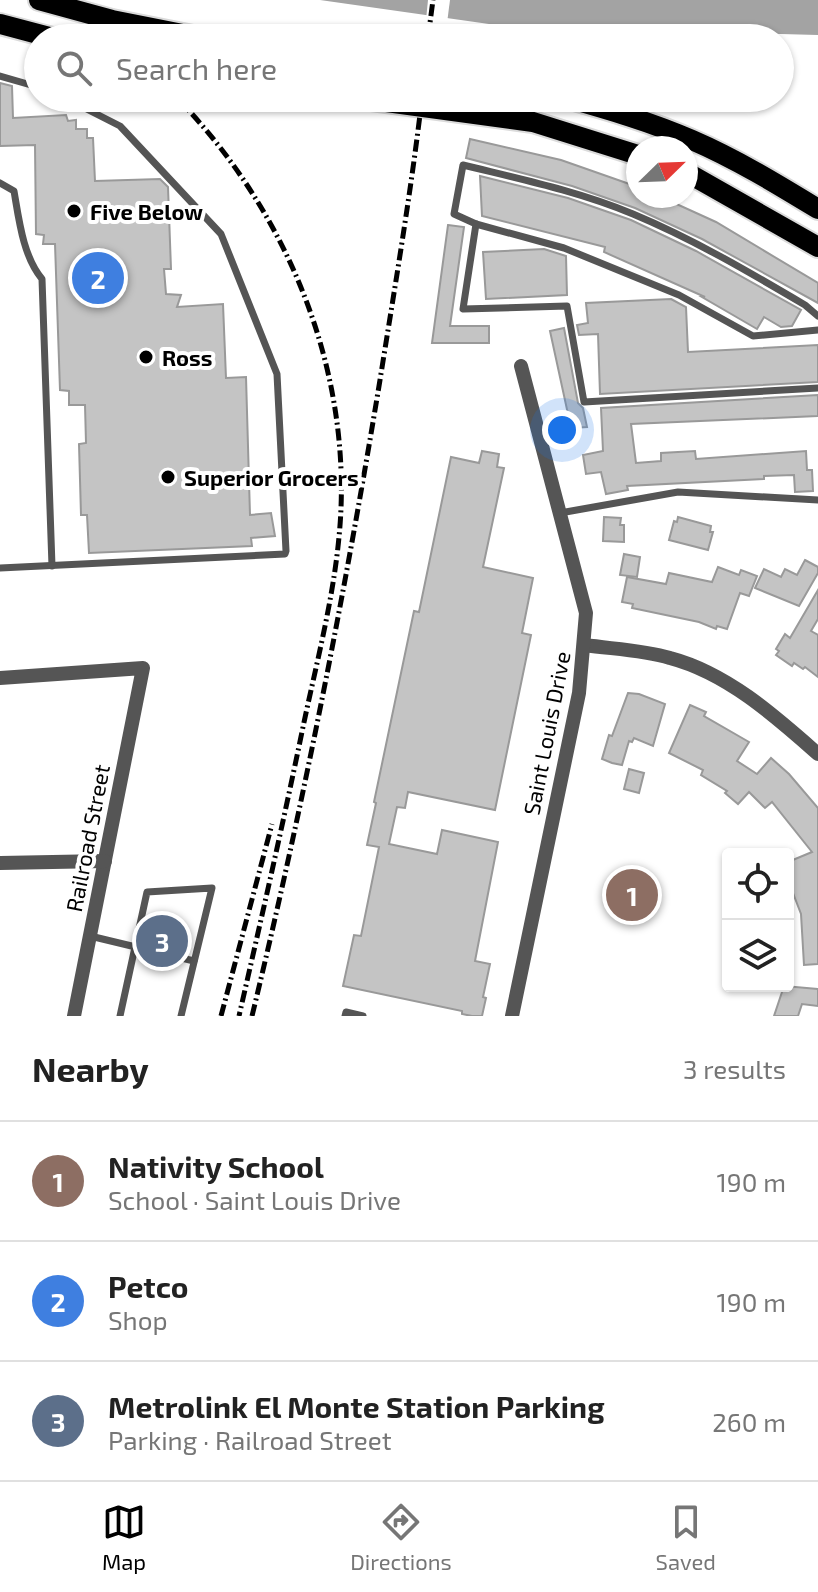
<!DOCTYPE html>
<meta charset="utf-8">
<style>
:root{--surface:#fff;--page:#f2f2f2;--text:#222;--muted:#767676;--line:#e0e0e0;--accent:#000}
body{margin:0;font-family:"Exo 2",sans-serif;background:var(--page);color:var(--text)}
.controls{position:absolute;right:24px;bottom:24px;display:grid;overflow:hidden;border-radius:8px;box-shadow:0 2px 6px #0004}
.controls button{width:72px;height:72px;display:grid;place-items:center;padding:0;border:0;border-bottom:2px solid var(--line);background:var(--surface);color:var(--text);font:40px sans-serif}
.compass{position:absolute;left:626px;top:136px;width:72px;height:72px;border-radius:50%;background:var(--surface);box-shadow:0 2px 6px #0004;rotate:67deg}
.you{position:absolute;left:562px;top:430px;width:28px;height:28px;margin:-20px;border:6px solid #fff;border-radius:50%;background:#1a73e8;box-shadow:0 0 0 12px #1a73e833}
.badge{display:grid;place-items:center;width:52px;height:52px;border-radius:50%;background:var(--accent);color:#fff;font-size:26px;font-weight:700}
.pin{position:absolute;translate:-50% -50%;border:4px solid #fff;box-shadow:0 2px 8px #0006}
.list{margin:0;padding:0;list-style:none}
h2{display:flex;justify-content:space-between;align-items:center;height:104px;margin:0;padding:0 32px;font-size:34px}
h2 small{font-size:26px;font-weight:400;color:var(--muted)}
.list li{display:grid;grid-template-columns:52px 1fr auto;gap:24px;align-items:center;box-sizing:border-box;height:120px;padding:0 32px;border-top:2px solid var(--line)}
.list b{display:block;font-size:30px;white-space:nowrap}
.list p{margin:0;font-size:26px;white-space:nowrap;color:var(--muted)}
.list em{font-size:26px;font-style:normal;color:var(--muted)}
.icon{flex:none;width:44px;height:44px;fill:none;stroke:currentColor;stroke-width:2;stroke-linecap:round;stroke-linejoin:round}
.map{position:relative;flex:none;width:818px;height:1016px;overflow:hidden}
.search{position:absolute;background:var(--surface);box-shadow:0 2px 6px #0004;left:24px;right:24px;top:24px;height:88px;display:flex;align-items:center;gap:20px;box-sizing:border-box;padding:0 28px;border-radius:44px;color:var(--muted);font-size:30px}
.sheet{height:464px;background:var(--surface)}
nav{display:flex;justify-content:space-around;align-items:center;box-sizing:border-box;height:112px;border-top:2px solid var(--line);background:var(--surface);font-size:22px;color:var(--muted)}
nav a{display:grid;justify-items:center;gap:4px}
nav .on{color:var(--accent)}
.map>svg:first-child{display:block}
.water{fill:#a3a3a3}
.pier{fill:#fff}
.building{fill:#c4c4c4;stroke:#999;stroke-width:2}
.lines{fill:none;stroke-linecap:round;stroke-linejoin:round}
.primary-casing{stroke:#dbdbdb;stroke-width:24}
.service{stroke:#555;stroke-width:7}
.minor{stroke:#555;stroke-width:14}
.primary{stroke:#000;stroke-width:20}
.rail{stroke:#000;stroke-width:5;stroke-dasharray:12 4 2 4;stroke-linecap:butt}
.poi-dot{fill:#000;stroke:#fff;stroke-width:3}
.labels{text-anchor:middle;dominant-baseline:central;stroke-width:8;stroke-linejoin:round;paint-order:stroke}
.poi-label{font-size:22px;font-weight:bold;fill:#000;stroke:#fff;text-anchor:start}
.street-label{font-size:22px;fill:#000;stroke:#fff}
</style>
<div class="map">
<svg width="818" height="1016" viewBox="0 0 818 1016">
<rect width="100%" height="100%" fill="#fff"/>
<!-- water -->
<polygon class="water" points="320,0 818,0 818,35 503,26"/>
<!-- pier -->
<polygon class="pier" points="428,0 450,0 447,23 426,20"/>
<!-- building -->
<g class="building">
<polygon points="0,83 12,86 13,118 66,115 68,121 76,120 76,129 87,129 87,138 93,138 95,181 160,179 168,187 171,269 164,269 166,294 181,295 177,307 223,304 226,378 246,377 250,515 271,513 275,536 251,538 252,546 89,553 87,515 81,515 79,444 86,443 85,405 69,405 69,391 60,390 55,244 43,244 44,235 36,234 35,145 0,146"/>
<polygon points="470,139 561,160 638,187 638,196 659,196 716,222 818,283 818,303 702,239 635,208 572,186 466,158"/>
<polygon points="480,176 568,198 631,220 696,251 801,310 792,326 781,327 764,317 757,329 702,297 705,297 604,252 605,247 482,216"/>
<polygon points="448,225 464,227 450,326 489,326 489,343 432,343"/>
<polygon points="544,249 566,256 567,295 486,299 483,252"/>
<polygon points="671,299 686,307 688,352 818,345 818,382 600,394 598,334 579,335 577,325 588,323 586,303"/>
<polygon points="564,328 578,403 583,408 587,427 571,428 550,331"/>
<polygon points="818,395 818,416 631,424 636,463 661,461 661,453 695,451 696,459 806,451 807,470 812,470 813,491 795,492 794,475 764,476 764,479 627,486 628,490 606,494 601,472 586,474 583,455 603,451 601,408"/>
<polygon points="482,451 499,454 497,467 504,468 483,567 533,578 522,633 531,635 495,810 408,792 405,808 397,807 389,844 437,854 442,830 498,842 475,961 490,964 483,997 486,998 482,1016 472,1016 462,1014 462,1011 343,986 354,935 361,936 379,847 367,845 376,803 374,802 414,611 419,612 451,457 479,463"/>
<polygon points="604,517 621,518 620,525 624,525 624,542 603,541"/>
<polygon points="678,517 711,526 710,532 713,532 708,550 669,540 674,521 677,522"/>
<polygon points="624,554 640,557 637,577 620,575"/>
<polygon points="805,560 818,567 818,573 799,606 755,588 764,569 781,577 785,569 797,575"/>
<polygon points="718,567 739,575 741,570 757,576 749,596 740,593 727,629 717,626 716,629 699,622 632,608 633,604 622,602 627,577 666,584 669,573 712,582"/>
<polygon points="818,590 818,619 811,631 818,635 818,677 805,667 803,669 794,663 792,666 776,655 779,651 776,649 785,634 790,638"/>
<polygon points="628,693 639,694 665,704 653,746 634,738 632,742 629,741 622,765 612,763 602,759 609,735 612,736"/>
<polygon points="690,705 706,712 704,716 749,742 737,761 757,774 771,758 789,774 818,808 818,964 804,965 801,914 791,888 788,889 788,862 812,852 772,802 765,808 749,792 738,804 725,793 727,791 701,775 703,770 669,753"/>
<polygon points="629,769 644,773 639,793 624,789"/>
<polygon points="784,986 818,989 818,1006 802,1004 798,1016 774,1016"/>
</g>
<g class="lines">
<defs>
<g id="primary">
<polyline points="39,0 112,20 203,38"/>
<polyline points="0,24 53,38"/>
<polyline points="357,98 533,122 638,155"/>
<path d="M567,98c42,12 84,24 125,42 44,19 85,44 126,69"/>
<polyline points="686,172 818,247"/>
</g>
</defs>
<!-- primary casing -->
<use href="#primary" class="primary-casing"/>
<!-- service -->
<g class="service">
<polyline points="0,76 38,87"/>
<path d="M0,183l14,8c5,29 9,65 28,88l10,287"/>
<polyline points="476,224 463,309 567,306 584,402 818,388"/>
<path d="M818,316l-13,-11c-56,-33 -112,-66 -172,-91 -55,-23 -113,-35 -170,-49l-9,49 22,10 88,24 115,47 74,41 65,-6"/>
<polyline points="560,513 678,492 818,500"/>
<polyline points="0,568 285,554 286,551 277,374 221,234 120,126 65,98"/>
<polyline points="90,936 194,961"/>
<polyline points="120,1016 147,892 212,888 181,1016"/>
<polyline points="345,1016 346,1012 363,1016"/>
</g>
<!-- minor -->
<g class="minor">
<path d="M585,645c28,4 58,5 85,13 57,15 105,58 148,96"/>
<polyline points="0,678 143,668 74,1016"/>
<polyline points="0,863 105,861"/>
<polyline points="512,1016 579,693 586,613 521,366"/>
</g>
<!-- primary -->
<use href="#primary" class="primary"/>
<!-- rail -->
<g class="rail">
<polyline points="54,0 86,18 111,38"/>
<polyline points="428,38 433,0"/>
<path d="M177,98c112,115 178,278 162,439 -6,64 -23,128 -36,190 -20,97 -42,193 -64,289"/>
<polyline points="221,1016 272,824"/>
<path d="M252,1016c51,-210 93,-423 128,-636 15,-94 31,-188 42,-282"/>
</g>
</g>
<!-- markers -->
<g class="poi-dot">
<circle cx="74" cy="211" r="8"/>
<circle cx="146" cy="357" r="8"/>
<circle cx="168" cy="477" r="8"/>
</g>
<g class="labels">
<!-- poi labels -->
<g class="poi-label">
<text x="90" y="211">Five Below</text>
<text x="162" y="357">Ross</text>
<text x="184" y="477">Superior Grocers</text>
</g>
<!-- street labels -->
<g class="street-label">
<text transform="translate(546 733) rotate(-79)">Saint Louis Drive</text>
<text transform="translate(87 838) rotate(-79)">Railroad Street</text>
</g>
</g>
</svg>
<div class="controls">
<button><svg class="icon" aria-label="locate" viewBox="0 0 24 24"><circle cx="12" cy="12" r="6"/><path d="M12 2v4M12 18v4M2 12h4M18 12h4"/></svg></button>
<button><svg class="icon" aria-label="layers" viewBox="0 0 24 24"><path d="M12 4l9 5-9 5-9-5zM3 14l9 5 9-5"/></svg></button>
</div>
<svg class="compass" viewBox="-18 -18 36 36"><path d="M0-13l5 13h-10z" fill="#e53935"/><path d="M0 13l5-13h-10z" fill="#767676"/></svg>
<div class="you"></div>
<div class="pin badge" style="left:632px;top:895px;background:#8d6e63">1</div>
<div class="pin badge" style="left:98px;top:278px;background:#3f7fe0">2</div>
<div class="pin badge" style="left:162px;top:941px;background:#5c6f8a">3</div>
<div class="search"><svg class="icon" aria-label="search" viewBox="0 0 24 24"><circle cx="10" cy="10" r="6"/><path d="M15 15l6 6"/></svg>Search here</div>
</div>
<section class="sheet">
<h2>Nearby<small>3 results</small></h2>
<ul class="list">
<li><span class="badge" style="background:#8d6e63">1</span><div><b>Nativity School</b><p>School · Saint Louis Drive</p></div><em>190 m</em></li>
<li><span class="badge" style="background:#3f7fe0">2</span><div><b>Petco</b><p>Shop</p></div><em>190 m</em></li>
<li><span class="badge" style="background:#5c6f8a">3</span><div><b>Metrolink El Monte Station Parking</b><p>Parking · Railroad Street</p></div><em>260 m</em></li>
</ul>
</section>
<nav>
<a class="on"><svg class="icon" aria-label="map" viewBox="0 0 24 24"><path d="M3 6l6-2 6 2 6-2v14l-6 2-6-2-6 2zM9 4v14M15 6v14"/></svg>Map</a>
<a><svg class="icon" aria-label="directions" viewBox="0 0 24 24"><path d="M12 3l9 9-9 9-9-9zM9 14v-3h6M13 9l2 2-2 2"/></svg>Directions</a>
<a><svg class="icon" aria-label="saved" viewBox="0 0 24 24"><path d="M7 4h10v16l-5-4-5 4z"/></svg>Saved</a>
</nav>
